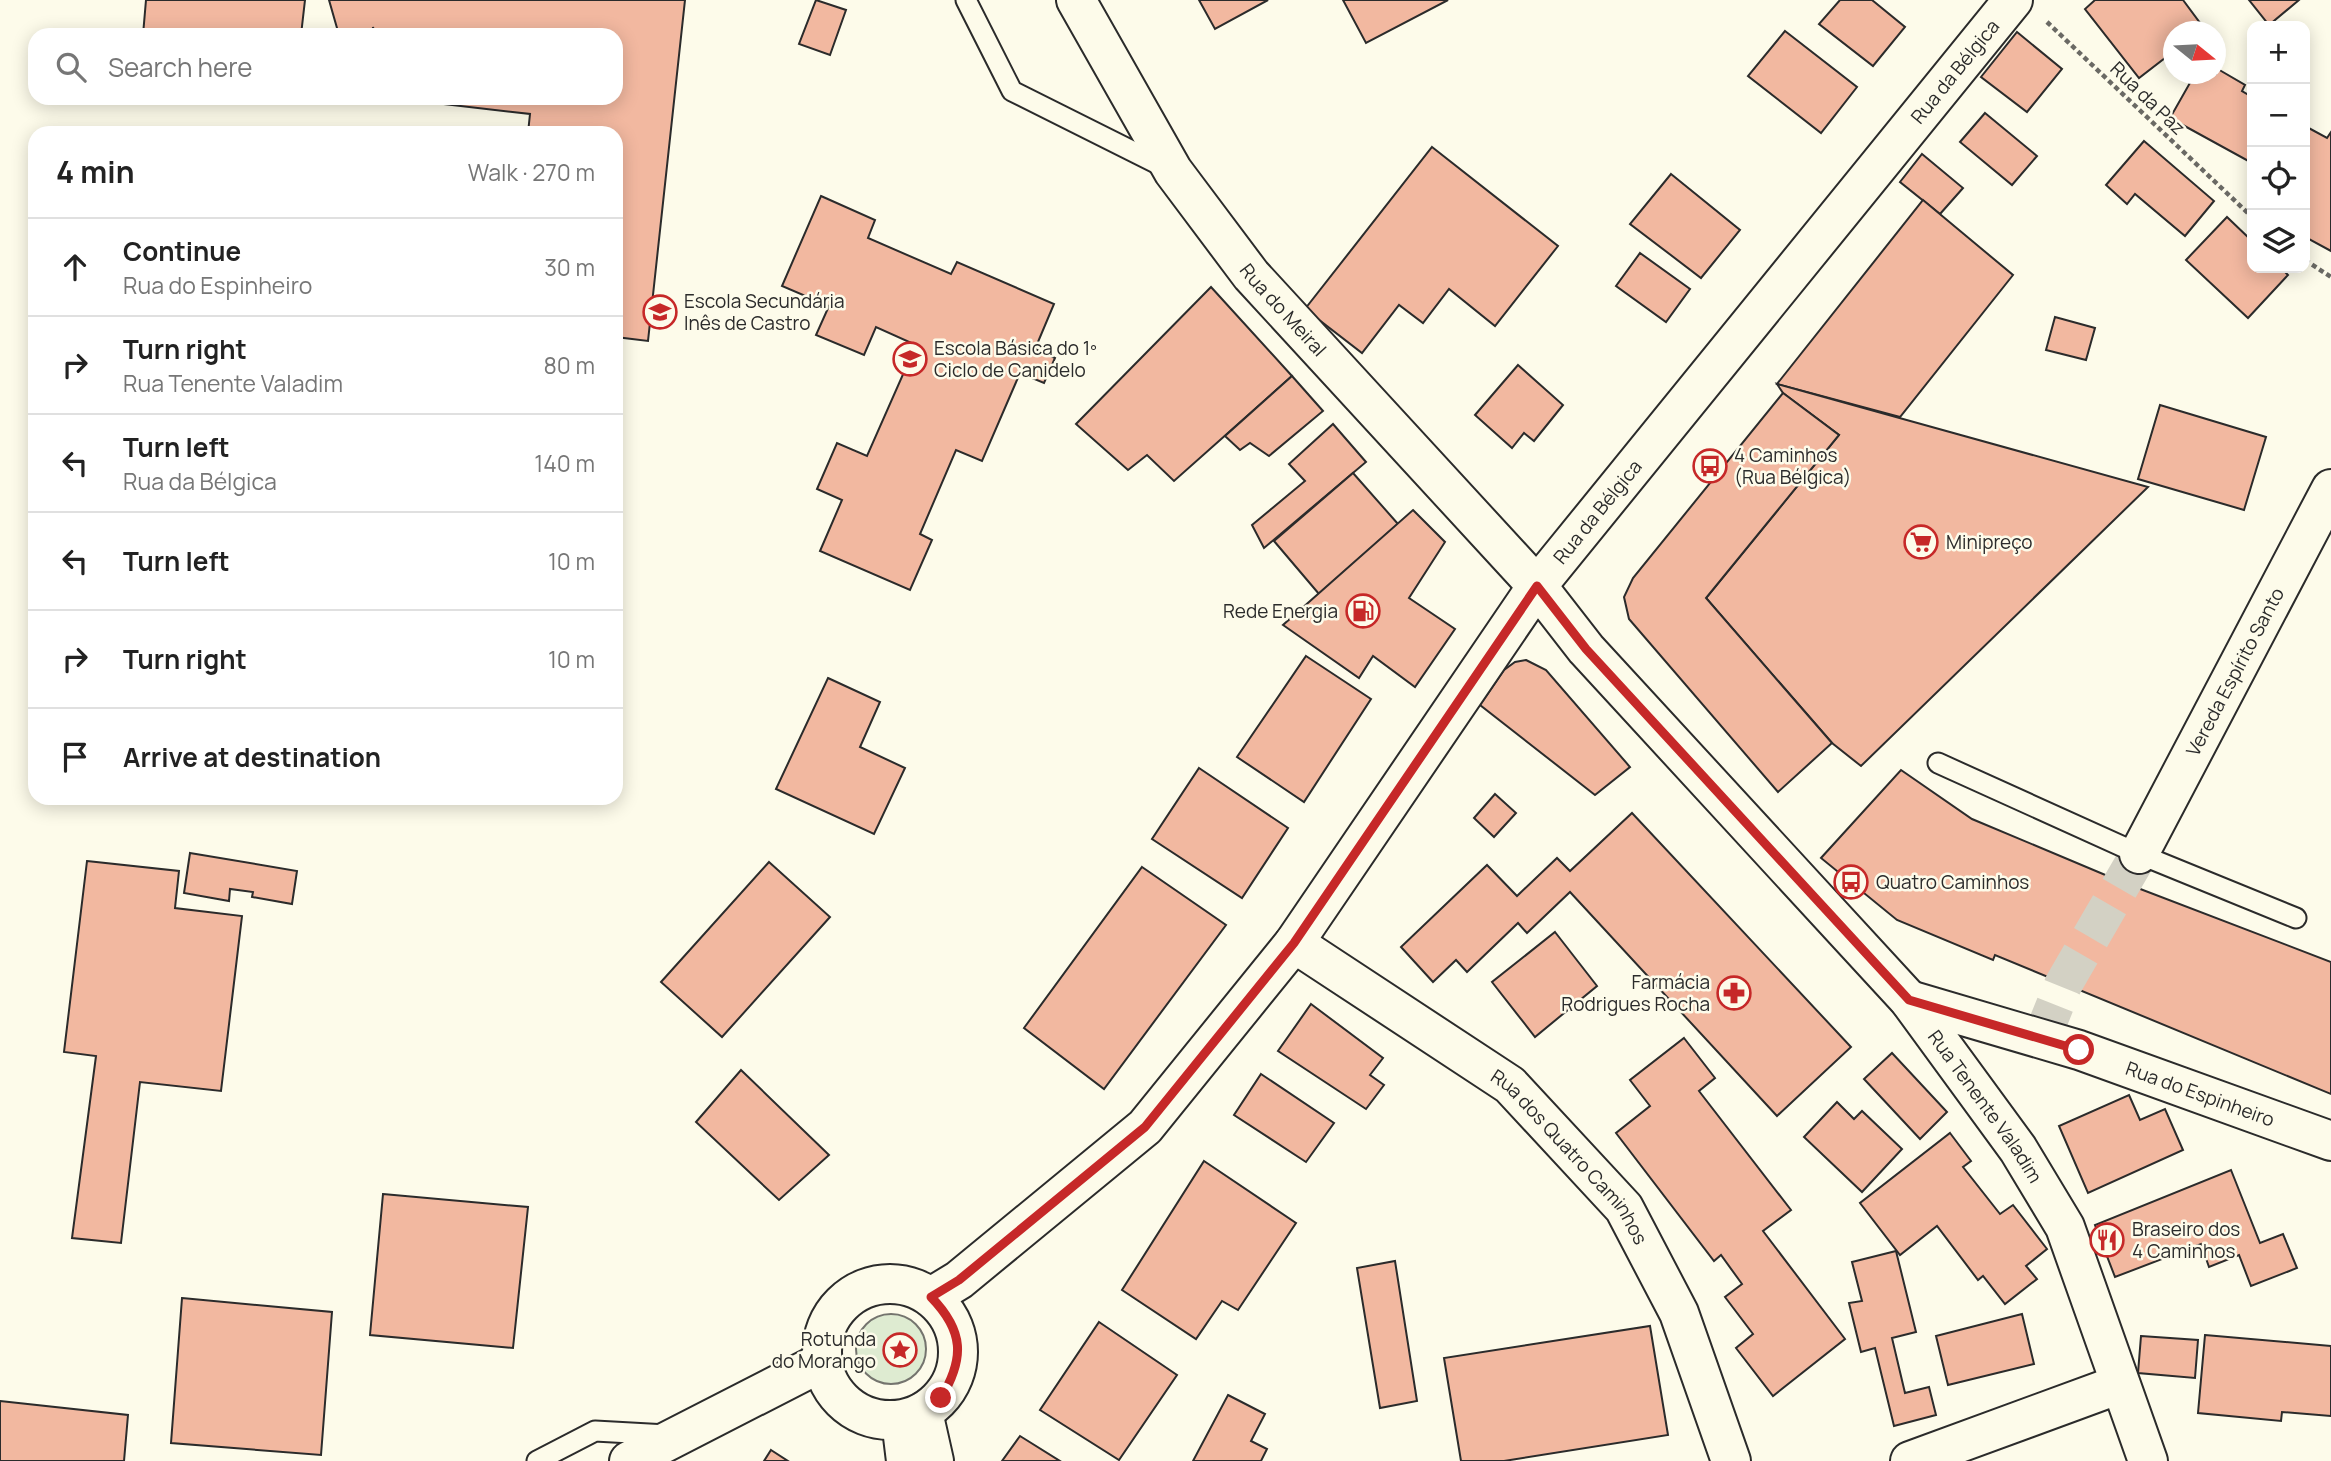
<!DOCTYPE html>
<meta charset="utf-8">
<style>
:root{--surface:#fff;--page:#f2f2f2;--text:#222;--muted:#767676;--line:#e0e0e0}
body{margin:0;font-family:Manrope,sans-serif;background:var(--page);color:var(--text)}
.controls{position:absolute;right:21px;top:21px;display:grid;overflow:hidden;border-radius:14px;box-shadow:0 4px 18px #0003}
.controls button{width:63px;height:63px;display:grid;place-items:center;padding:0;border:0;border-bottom:2px solid var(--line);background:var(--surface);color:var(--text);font:35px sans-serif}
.compass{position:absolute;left:2163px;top:21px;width:63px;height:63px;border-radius:50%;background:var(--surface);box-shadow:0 4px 18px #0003;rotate:108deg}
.stop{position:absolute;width:21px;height:21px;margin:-16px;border:5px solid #c62828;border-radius:50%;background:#fff}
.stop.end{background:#c62828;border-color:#fff;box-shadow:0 2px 7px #0008}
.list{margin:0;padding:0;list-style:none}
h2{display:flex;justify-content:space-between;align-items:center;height:91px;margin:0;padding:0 28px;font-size:30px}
h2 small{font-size:23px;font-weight:400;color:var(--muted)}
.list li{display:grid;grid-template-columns:46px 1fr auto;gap:21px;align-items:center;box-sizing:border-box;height:98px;padding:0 28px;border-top:2px solid var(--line)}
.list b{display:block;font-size:26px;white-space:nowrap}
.list p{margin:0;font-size:23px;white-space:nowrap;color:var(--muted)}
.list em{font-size:23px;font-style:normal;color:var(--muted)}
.icon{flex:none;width:38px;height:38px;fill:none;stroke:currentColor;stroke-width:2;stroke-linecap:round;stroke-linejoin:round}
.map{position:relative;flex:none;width:2331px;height:1461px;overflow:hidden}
.search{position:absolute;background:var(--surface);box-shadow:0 4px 18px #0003;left:28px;top:28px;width:595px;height:77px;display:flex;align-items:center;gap:18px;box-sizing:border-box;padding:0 24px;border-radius:21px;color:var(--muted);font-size:26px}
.panel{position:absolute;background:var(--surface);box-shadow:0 4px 18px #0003;left:28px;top:126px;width:595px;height:679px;border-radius:21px}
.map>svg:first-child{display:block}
.green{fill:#deebd1;stroke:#74746e;stroke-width:2}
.building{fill:#f2b8a0;stroke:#2b2b2b;stroke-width:2}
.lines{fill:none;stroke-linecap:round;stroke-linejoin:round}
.street-tunnel{stroke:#d3d1c4;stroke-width:38;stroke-dasharray:38 19;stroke-linecap:butt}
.lane-casing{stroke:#2b2b2b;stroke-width:23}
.street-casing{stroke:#2b2b2b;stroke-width:42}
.secondary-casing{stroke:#2b2b2b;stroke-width:42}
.highway-casing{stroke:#2b2b2b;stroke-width:42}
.path{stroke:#6a6964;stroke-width:4.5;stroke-dasharray:5 3.5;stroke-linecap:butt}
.lane{stroke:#fdfbea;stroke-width:19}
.street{stroke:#fdfbea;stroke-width:38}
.secondary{stroke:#fdfbea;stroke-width:38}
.highway{stroke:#fdfbea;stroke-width:38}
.route{stroke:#c62828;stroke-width:9}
.labels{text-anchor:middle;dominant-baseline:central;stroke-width:5;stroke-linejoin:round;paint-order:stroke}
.street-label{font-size:19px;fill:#2b2b2b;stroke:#fdfbea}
.poi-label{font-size:19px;fill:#2b2b2b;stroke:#fdfbea;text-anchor:start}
</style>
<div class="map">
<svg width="2331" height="1461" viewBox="0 0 2331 1461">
<rect width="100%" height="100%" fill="#fdfbea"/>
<!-- green -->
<circle class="green" cx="891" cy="1349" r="35"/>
<!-- building -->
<g class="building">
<polygon points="146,0 305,0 301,35 143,35"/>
<polygon points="329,0 685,0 648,341 616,337 616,133 528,133 530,114 392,98 616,98 616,35 375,35 373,27 372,35 339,35"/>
<polygon points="816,0 846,10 830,55 799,44"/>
<polygon points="1199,0 1268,0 1215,29"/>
<polygon points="1343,0 1448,0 1366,43"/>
<polygon points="1840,0 1872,0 1905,27 1873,66 1819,24"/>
<polygon points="2095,0 2183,0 2203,27 2198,32 2174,32 2174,51 2139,78 2085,9"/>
<polygon points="2249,0 2299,0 2269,25"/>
<polygon points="1785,31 1857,87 1821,133 1748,76"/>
<polygon points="2017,32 2062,69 2027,112 1981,77"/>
<polygon points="2216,68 2245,85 2242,91 2252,97 2252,163 2170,118 2195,74 2216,74"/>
<polygon points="1985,113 2037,156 2012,185 1960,142"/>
<polygon points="2305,126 2327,138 2331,132 2331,251 2305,237"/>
<polygon points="2144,141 2214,201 2185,236 2135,194 2127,204 2106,185"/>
<polygon points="1432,147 1558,246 1495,326 1449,289 1423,323 1399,305 1362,353 1305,309"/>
<polygon points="1922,154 1963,188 1940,214 1900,182"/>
<polygon points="1671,174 1740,230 1701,278 1630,224"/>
<polygon points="821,196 875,220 868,238 951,274 957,262 1054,304 1035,349 1055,358 1044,383 1020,373 982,461 956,450 920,534 932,540 910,590 820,551 842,500 817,489 837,443 867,456 916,345 876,327 864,355 816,335 829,306 782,286"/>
<polygon points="1923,200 2013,275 1900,417 1777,384"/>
<polygon points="2227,217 2252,241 2252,268 2281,268 2288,275 2248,318 2186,260"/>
<polygon points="1640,253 1690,289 1666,322 1616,286"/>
<polygon points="1211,287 1292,376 1174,481 1147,455 1128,470 1076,424"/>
<polygon points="2055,317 2095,328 2086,360 2046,350"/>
<polygon points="1518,365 1563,405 1534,441 1524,433 1512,448 1475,415"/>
<polygon points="1292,376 1323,411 1269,456 1250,443 1240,450 1225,436"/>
<polygon points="1777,384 2148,487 1861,766 1832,743 1706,598 1839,435 1783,393"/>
<polygon points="1783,393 1839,435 1706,598 1832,743 1778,792 1629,619 1624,597 1633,578"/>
<polygon points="2160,405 2266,437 2244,510 2138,479"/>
<polygon points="1333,424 1366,462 1264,548 1252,525 1305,481 1289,464"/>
<polygon points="1353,473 1398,524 1319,594 1274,541"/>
<polygon points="1413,510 1445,542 1409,598 1455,629 1415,687 1373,656 1359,678 1283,625"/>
<polygon points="1306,656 1371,699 1304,802 1237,757"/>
<polygon points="1526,660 1546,670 1630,767 1595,795 1480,705 1504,670 1515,662"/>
<polygon points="828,678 880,702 860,747 905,768 874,834 776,789"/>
<polygon points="1199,768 1288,828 1242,898 1152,839"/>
<polygon points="1901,770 1972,819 2122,882 2331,962 2331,1094 1995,955 1993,960 1897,920 1821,858"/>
<polygon points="1495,794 1516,813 1494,837 1474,818"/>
<polygon points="1632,813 1851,1047 1777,1116 1570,892 1527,933 1518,923 1467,972 1456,960 1433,982 1401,947 1487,865 1517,896 1557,858 1570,871"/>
<polygon points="190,853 297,871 292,904 252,897 253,892 230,889 229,901 184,893"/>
<polygon points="87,861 179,871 175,908 242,916 221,1091 140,1082 121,1243 72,1238 96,1056 64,1052"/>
<polygon points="769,862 830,917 722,1037 661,982"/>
<polygon points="1142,867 1226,925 1104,1089 1024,1028"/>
<polygon points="1555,932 1597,986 1535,1037 1492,982"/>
<polygon points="1311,1004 1383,1058 1370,1075 1384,1085 1366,1109 1278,1051"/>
<polygon points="1684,1038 1715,1078 1699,1091 1791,1210 1763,1231 1845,1339 1773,1396 1736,1348 1753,1334 1725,1297 1742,1284 1721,1255 1714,1261 1616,1133 1650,1106 1630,1080"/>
<polygon points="1892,1053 1947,1112 1920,1139 1864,1079"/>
<polygon points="741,1070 829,1155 779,1200 696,1122"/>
<polygon points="1261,1074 1334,1123 1306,1162 1234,1115"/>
<polygon points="2129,1095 2140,1120 2165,1109 2183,1150 2088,1193 2059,1126"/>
<polygon points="1837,1102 1854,1119 1862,1111 1902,1149 1862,1192 1804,1137"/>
<polygon points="1950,1133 1971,1161 1963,1167 2000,1214 2013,1205 2047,1249 2026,1266 2037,1279 2005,1304 1983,1276 1978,1280 1937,1226 1900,1255 1860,1203"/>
<polygon points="1204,1161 1296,1223 1238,1310 1222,1301 1196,1339 1122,1290"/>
<polygon points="2231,1170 2260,1243 2283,1234 2297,1268 2251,1286 2239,1255 2209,1267 2201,1244 2115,1277 2095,1225"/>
<polygon points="383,1194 528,1207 513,1348 370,1335"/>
<polygon points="1896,1251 1916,1332 1892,1338 1905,1393 1929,1387 1936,1415 1894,1426 1875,1348 1861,1352 1849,1303 1862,1301 1852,1262"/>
<polygon points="1395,1261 1417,1401 1380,1408 1357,1268"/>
<polygon points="182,1298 332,1312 321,1455 171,1443"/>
<polygon points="2022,1314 2034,1364 1948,1385 1936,1336"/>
<polygon points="1099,1322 1177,1375 1119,1460 1040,1410"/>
<polygon points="1650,1326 1668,1435 1504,1461 1461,1461 1444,1358"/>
<polygon points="2205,1335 2331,1346 2331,1416 2282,1412 2281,1421 2198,1413"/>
<polygon points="2141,1336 2198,1340 2195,1378 2138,1373"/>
<polygon points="1228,1395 1265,1414 1251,1441 1267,1449 1261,1461 1193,1461"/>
<polygon points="0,1401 128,1415 124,1461 0,1461"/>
<polygon points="1020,1436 1060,1461 1002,1461"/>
<polygon points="771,1450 788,1461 764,1461"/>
</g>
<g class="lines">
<!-- street-tunnel -->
<polyline class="street-tunnel" points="2041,1040 2063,985 2139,854"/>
<defs>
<g id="lane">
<polyline points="966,0 1012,91 1164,167"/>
<polyline points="1938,763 2139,854 2296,918"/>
<polyline points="537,1461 595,1431 667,1435"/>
</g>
<g id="street">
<path id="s1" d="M2139,854l192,-365"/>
<path id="s2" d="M1294,943l216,142 114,123 55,105 52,148"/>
<path id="s3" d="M1909,1000l170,50 252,91"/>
<polyline points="901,1420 906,1461"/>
<polyline points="1910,1461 2120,1384"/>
</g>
<g id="secondary">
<path id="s4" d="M1076,0l97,171 78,104 286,311 49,63 323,351 109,149 47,78 83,234"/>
<circle cx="890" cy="1352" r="68"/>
<path id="s5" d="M931,1297l28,-17 186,-153 149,-184 243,-357 476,-586"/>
<polyline points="629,1461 822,1362"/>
</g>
<polyline id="highway" points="923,1412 934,1461"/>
</defs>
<!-- lane casing -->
<use href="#lane" class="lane-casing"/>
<!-- street casing -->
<use href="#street" class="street-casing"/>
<!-- secondary casing -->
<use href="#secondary" class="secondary-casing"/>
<!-- highway casing -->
<use href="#highway" class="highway-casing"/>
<!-- path -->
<g class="path">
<polyline points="2047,22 2252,217"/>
<polyline points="2305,260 2331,277"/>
</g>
<!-- lane -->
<use href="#lane" class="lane"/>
<!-- street -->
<use href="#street" class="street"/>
<!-- secondary -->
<use href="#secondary" class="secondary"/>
<!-- highway -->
<use href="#highway" class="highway"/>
</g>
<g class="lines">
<!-- route -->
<path class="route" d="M941,1398c24,-40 23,-67 -10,-101l28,-17 186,-153 149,-184 243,-357 49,63 323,351 170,50"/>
</g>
<!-- icons -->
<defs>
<symbol id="school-ring" viewBox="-11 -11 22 22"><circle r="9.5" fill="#fdfbea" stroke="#c62828" stroke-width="1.5"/><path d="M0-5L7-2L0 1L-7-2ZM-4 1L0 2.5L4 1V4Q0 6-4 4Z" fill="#c62828"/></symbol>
<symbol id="bus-ring" viewBox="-11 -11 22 22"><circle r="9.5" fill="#fdfbea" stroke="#c62828" stroke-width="1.5"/><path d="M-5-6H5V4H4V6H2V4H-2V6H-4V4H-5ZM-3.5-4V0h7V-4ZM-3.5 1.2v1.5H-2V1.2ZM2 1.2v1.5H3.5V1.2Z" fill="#c62828"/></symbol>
<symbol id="supermarket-ring" viewBox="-11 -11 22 22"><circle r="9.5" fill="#fdfbea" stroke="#c62828" stroke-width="1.5"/><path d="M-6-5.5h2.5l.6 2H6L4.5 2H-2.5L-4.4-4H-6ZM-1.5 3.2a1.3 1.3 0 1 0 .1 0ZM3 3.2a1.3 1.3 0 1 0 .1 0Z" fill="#c62828"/></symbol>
<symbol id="fuel-ring" viewBox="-11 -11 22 22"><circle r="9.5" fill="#fdfbea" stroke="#c62828" stroke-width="1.5"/><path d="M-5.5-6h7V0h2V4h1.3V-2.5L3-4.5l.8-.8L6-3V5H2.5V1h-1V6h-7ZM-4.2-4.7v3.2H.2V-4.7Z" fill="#c62828"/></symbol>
<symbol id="pharmacy-ring" viewBox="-11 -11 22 22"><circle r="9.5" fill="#fdfbea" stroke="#c62828" stroke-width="1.5"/><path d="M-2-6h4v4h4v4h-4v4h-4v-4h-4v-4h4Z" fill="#c62828"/></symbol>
<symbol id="restaurant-ring" viewBox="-11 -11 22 22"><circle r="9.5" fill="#fdfbea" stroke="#c62828" stroke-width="1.5"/><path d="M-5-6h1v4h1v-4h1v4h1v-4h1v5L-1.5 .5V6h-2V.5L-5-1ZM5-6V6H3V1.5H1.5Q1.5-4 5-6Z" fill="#c62828"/></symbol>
<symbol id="sight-ring" viewBox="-11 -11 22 22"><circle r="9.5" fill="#fdfbea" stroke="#c62828" stroke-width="1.5"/><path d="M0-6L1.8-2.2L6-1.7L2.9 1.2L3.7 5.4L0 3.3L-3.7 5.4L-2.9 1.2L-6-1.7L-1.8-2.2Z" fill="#c62828"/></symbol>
</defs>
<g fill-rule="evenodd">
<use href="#school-ring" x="641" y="293" width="38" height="38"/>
<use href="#school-ring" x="891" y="340" width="38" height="38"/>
<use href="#bus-ring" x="1691" y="447" width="38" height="38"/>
<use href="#supermarket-ring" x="1902" y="523" width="38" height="38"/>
<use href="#fuel-ring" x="1344" y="592" width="38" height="38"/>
<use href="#bus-ring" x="1832" y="863" width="38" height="38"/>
<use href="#pharmacy-ring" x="1715" y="974" width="38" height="38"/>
<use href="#restaurant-ring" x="2088" y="1221" width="38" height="38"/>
<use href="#sight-ring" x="881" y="1331" width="38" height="38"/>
</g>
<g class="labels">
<!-- street labels -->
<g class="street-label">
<text stroke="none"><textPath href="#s5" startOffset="1605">Rua da Bélgica</textPath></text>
<text transform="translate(2148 98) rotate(44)">Rua da Paz</text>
<text stroke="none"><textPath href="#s4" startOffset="374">Rua do Meiral</textPath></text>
<text stroke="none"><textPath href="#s5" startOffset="1038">Rua da Bélgica</textPath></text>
<text stroke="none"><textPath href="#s1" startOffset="206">Vereda Espírito Santo</textPath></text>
<text stroke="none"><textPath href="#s3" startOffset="306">Rua do Espinheiro</textPath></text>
<text stroke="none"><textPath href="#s4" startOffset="1437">Rua Tenente Valadim</textPath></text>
<text stroke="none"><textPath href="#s2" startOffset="352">Rua dos Quatro Caminhos</textPath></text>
</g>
<!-- poi labels -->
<g class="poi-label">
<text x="684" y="301">Escola Secundária<tspan x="684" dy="22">Inês de Castro</tspan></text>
<text x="934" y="348">Escola Básica do 1º<tspan x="934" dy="22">Ciclo de Canidelo</tspan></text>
<text x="1734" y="455">4 Caminhos<tspan x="1734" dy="22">(Rua Bélgica)</tspan></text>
<text x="1946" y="542">Minipreço</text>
<text x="1338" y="611" text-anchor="end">Rede Energia</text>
<text x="1876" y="882">Quatro Caminhos</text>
<text x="1710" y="982" text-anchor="end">Farmácia<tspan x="1710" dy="22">Rodrigues Rocha</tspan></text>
<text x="2132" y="1229">Braseiro dos<tspan x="2132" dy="22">4 Caminhos</tspan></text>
<text x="876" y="1339" text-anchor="end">Rotunda<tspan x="876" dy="22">do Morango</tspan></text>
</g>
</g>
</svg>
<div class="controls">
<button>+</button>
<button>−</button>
<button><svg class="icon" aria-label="locate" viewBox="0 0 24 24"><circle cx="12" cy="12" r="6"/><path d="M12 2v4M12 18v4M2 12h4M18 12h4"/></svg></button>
<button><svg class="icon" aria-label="layers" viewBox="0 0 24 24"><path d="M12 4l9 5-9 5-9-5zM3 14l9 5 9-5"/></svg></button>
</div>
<svg class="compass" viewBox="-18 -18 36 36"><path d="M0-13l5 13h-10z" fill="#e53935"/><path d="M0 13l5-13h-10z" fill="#767676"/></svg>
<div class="stop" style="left:2079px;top:1050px"></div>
<div class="stop end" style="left:941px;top:1398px"></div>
<div class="search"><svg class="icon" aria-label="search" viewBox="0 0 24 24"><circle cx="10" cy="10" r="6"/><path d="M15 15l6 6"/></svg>Search here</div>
<section class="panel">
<h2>4 min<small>Walk · 270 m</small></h2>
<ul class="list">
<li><svg class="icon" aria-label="ahead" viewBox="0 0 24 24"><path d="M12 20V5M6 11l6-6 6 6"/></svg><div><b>Continue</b><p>Rua do Espinheiro</p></div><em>30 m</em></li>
<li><svg class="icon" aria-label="right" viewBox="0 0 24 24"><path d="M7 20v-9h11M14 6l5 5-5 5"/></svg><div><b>Turn right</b><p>Rua Tenente Valadim</p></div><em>80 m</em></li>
<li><svg class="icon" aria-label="left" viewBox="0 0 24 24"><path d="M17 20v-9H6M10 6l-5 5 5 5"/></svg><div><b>Turn left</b><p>Rua da Bélgica</p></div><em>140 m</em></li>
<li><svg class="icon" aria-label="left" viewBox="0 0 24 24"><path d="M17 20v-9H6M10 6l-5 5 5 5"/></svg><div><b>Turn left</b></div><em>10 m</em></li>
<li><svg class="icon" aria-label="right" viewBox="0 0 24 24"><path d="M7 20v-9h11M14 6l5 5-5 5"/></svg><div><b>Turn right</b></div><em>10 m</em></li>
<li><svg class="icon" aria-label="arrive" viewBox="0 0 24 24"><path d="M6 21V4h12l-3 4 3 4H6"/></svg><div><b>Arrive at destination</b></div></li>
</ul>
</section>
</div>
